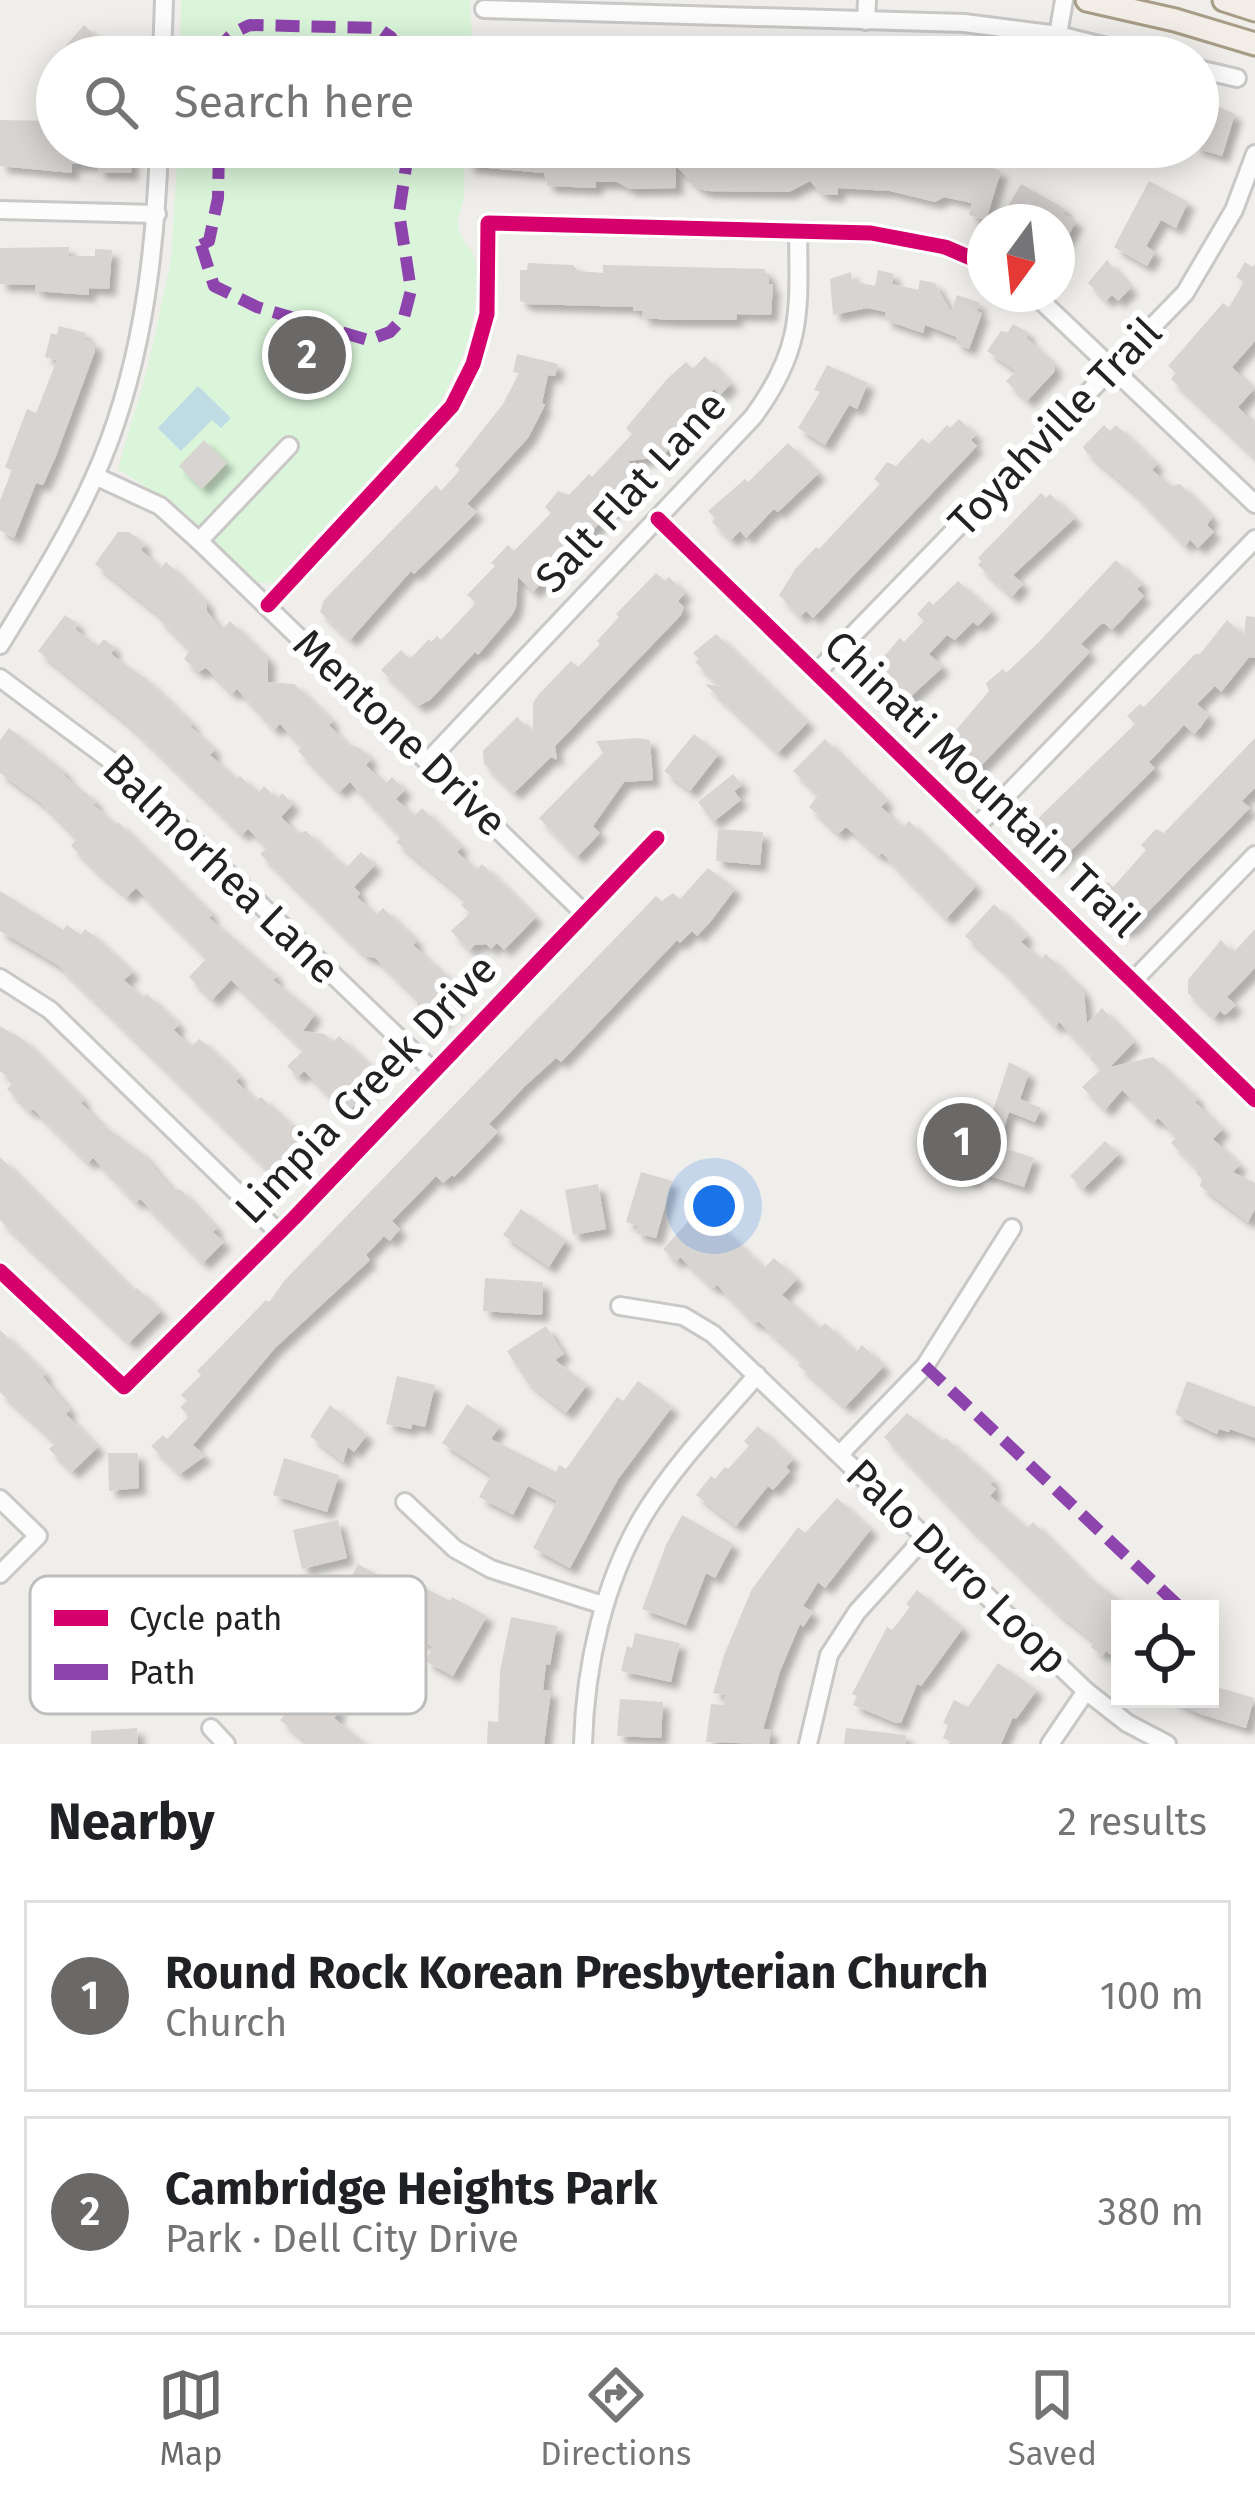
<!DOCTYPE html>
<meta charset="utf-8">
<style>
:root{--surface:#fff;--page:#f2f2f2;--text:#202124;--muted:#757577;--line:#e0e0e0;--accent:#6a6968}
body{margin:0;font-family:"Fira Sans",sans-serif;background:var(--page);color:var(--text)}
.controls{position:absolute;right:36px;bottom:36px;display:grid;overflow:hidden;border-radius:0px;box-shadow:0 6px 30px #0003}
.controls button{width:108px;height:108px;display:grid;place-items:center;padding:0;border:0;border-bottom:3px solid var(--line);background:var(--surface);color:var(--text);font:60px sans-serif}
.compass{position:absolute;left:967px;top:204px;width:108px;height:108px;border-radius:50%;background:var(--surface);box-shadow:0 6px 30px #0003;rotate:195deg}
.you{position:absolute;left:714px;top:1206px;width:42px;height:42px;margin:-30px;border:9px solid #fff;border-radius:50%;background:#1a73e8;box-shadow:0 0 0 18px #1a73e833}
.badge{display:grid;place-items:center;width:78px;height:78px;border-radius:50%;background:var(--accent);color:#fff;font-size:39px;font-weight:700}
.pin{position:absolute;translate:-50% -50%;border:6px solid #fff;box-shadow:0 3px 12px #0006}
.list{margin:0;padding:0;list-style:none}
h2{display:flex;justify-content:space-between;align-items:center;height:156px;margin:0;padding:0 48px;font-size:51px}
h2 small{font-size:39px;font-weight:400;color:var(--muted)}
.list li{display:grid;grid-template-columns:78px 1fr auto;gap:36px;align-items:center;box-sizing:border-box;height:192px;margin:0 24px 24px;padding:0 24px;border:3px solid var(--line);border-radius:0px}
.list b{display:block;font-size:45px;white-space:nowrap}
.list p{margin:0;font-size:39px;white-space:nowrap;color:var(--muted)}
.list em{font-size:39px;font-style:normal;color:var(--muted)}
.icon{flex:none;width:66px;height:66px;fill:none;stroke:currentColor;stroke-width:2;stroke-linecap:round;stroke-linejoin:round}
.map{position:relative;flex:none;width:1255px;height:1744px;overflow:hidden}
.search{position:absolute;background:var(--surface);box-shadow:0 6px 30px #0003;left:36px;right:36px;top:36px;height:132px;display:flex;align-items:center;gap:30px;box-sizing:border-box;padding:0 42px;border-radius:66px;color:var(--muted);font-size:45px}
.sheet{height:588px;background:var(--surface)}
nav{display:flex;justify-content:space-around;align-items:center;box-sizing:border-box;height:168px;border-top:3px solid var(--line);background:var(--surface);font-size:33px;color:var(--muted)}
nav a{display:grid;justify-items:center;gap:6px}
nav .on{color:var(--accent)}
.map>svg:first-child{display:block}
.park{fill:#daf5da}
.water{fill:#bfdbe3}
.building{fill:#d7d4d2;filter:url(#shadow)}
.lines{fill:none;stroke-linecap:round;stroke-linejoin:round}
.minor-casing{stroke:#c9c8c7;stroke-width:22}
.major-casing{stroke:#a79c86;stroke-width:27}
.minor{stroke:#fdfcfc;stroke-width:16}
.major{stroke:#f3ede7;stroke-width:21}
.quiet{stroke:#8e44ad;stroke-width:12;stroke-dasharray:24 12;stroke-linecap:butt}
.cycleway-casing{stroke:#fff;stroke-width:22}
.cycleway{stroke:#d6006c;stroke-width:15}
.labels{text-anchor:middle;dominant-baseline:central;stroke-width:12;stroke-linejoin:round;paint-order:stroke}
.street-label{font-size:42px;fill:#222;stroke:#fff}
.key{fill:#fff;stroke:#bdbdbd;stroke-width:3}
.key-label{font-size:33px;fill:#222}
</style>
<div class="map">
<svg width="1255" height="1744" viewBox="0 0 1255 1744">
<defs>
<filter id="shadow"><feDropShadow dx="7" dy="7" stdDeviation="3" flood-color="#0004"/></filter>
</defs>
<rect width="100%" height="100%" fill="#f0eeeb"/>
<!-- park -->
<g class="park">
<polygon points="181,0 470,0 473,57 180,57"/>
<path d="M178,147h285c1,16 2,32 1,48 0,10 -6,18 -6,27 -1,18 17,26 18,42 5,56 -16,107 -44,153l-158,166h-15l-84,-77 -57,-37 30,-102 23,-107z"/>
</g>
<!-- water -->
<polygon class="water" points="198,386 231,418 221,428 212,420 181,451 158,428"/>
<!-- building -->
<g class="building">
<polygon points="84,25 117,57 56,57"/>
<polygon points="491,39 688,44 688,57 490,57"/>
<polygon points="722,44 763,46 763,57 721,57"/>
<polygon points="1209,103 1235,114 1222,156 1195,148 1198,112 1206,114"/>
<polygon points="0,120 57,121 57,147 132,147 131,173 98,172 98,164 72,164 72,173 0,166"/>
<polygon points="468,147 649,147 649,152 696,153 696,147 836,147 947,163 948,159 978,163 1001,171 986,220 969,215 972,203 944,197 935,202 890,191 838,188 838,195 822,194 810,181 789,192 707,191 698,188 676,166 676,188 630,189 617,182 596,182 596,188 548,186 544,173 467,166"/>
<polygon points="1149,181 1188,202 1176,228 1161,220 1146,246 1155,252 1147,266 1114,247"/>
<polygon points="1021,184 1065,209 1063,214 1076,221 1057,257 1057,222 999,222"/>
<polygon points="69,247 69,256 95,256 95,249 112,250 109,289 89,288 89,295 35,291 36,285 0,284 0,248"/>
<polygon points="1107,260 1131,288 1118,301 1112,295 1106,301 1088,283"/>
<polygon points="1245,262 1253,267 1255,264 1255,341 1232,367 1254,389 1238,407 1255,424 1255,458 1171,379 1176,373 1168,366 1223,303 1229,307 1244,282 1236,277"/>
<polygon points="528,263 573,265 578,271 603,273 603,265 765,269 765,274 769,274 769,284 773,284 771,315 737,314 736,320 674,320 642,318 643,311 633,311 633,307 528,304 520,301 520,270 527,270"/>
<polygon points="878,270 894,274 892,284 918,290 920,280 935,283 951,312 957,295 980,303 977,311 982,313 969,349 955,343 957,337 925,325 923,333 885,320 886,312 867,308 833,315 830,279 851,272 852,281 875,286"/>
<polygon points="1013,324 1029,333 1026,337 1054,364 1055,371 1027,401 1006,381 1016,371 987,351 1001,331 1008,332"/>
<polygon points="59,326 86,333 85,340 95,343 95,351 56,456 43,485 36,483 14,538 0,530 0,500 12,470 5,467 27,409 36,413 57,360 45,357 51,333 57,335"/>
<polygon points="517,354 558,364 555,376 548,375 542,403 545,405 528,438 467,504 477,512 414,574 411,571 350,640 320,612 324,600 436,485 441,491 460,470 455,465 503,404 519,373 513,372"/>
<polygon points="705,356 731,384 720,395 714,389 692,413 700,420 661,457 628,461 644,477 533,592 518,577 516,607 512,615 478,655 475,652 430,700 418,706 381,670 401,650 410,659 429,639 431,642 437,636 441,640 476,603 467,595 495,566 491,563 508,545 514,551 551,513 545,507 558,491 569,495 589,474 592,477 632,434 626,428 667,379 686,362 693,369"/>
<polygon points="827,365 868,383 857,409 849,405 825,445 798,428 820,392 814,390"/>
<polygon points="959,419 976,435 971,440 977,446 813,618 806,611 800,617 779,595 796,568 816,547 819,549 880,484 874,479 887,462 896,466 922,438 929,444 947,425 950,428"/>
<polygon points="1104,425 1110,431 1116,425 1157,464 1152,470 1171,486 1180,484 1212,517 1207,525 1214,532 1198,548 1190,540 1185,546 1132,491 1088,454 1083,447"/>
<polygon points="204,440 227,463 202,489 179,466"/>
<polygon points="788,443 819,473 778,512 774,509 769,514 746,538 740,531 731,540 712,522 715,518 708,511 745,479 748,482"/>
<polygon points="1041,493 1046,498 1050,494 1075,518 1013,575 1023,584 1012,597 978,565 981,561 978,558"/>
<polygon points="118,532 129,532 145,544 141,550 161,568 166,562 178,573 207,603 207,611 221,630 230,621 268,658 268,682 294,684 333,721 329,725 346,743 360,748 371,759 366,765 385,784 392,777 405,790 396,799 414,816 422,808 462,847 457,852 476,870 482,864 536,917 504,950 497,943 491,949 486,944 475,945 469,950 451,931 470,913 461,905 466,900 396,842 401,837 350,782 339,792 298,751 301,748 297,742 280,724 274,730 237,689 232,694 206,668 198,672 184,659 190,650 158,618 160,616 95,564"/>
<polygon points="1116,560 1142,584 1137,589 1144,596 1112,630 1104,623 1100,625 1081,644 1090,652 974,773 966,765 957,775 935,755 989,691 986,683 1003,669 1006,673 1036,645"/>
<polygon points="656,573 665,581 669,577 685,593 678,601 684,607 681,615 555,746 557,760 551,757 514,793 484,764 483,751 517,717 533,733 533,703 539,694 571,661 578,667 600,644 597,641 619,617 616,614"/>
<polygon points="958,581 992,611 978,626 973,622 955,640 947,635 929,654 943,667 896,710 864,679 900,638 904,642 924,621 917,614 929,601 933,605"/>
<polygon points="65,615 78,624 75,629 98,646 104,639 115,648 111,653 116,658 146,679 193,724 190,726 215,750 210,755 236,779 240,776 258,793 264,786 277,799 282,793 293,804 281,817 297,833 306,831 346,868 361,852 375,865 354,887 360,893 357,897 376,915 383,908 417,941 413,945 454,983 450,986 463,998 440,1023 417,1006 417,999 406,988 375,958 365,956 260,854 267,847 248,829 242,835 130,726 38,651"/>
<polygon points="1246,616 1255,617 1255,658 1249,657 1221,692 1215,686 1197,704 1209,715 1200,728 1194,734 1184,725 1149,762 1155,768 1053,868 1020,836 1135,724 1127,716 1140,704 1144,707 1195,654 1200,654 1227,620 1244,636"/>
<polygon points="716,634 808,722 778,753 705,684 720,686 695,662 699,659 693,653"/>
<polygon points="9,728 65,772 63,774 82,793 84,791 96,802 94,805 115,825 118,822 212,914 209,918 277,976 273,980 315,1014 303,1031 325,1034 333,1042 339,1036 382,1077 350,1110 343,1103 340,1106 304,1071 298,1077 287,1066 304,1050 231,980 212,1000 189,977 207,958 136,888 127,897 93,868 71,846 77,839 40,802 0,773 0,740"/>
<polygon points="694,734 719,754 690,791 664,771"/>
<polygon points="638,738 650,740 653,780 624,782 593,826 600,833 577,857 539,818 603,753 596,741"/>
<polygon points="1255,738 1255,788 1242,801 1250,808 1132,928 1121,932 1089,902 1108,882 1113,887 1146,850 1141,845 1156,829 1164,833"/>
<polygon points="825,739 887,801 881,807 903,827 909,821 976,886 946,919 882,853 879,856 846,827 838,834 809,807 818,795 793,771"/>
<polygon points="733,774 742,785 734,791 741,800 713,822 698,802"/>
<polygon points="718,829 763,832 760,865 716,861"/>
<polygon points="708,868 735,889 711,921 697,936 692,931 680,943 677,940 561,1062 556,1058 525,1086 489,1124 498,1132 454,1177 452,1175 443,1183 436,1176 392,1221 400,1229 390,1241 384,1236 366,1255 370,1260 275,1348 193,1445 205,1456 180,1474 151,1446 163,1435 167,1439 189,1416 180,1407 187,1401 181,1395 201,1375 197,1371 266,1300 269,1302 285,1280 656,896 662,901 673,893 680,899"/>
<polygon points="0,891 63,930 67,925 81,935 85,929 93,935 133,972 124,980 143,998 147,994 179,1024 174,1030 191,1047 199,1039 206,1044 240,1077 236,1081 256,1101 261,1097 314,1145 283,1177 274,1168 270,1172 58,965 0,931"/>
<polygon points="994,904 1027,936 1021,942 1041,959 1046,954 1079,986 1084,993 1087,1023 1102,1008 1134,1042 1110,1067 1153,1057 1198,1099 1195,1102 1223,1129 1213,1139 1240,1165 1233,1172 1255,1183 1255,1209 1248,1222 1200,1186 1202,1179 1196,1173 1199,1170 1171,1143 1177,1137 1158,1118 1154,1122 1122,1090 1105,1110 1082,1087 1101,1069 1090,1059 1092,1056 1059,1022 1055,1027 1003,970 965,936"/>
<polygon points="1255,929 1255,968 1227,997 1236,1005 1225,1015 1220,1011 1214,1018 1188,993 1188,980 1221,940 1233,953"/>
<polygon points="0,1026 25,1041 84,1100 81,1103 104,1126 142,1153 171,1188 181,1190 217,1228 213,1232 224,1242 203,1263 140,1199 136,1203 93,1158 88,1163 33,1109 30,1112 7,1089 14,1082 0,1071"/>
<polygon points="1009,1062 1029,1073 1020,1099 1041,1108 1035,1122 1009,1112 998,1146 1034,1158 1024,1187 977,1172 974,1181 928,1166 941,1127 983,1141"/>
<polygon points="1105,1141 1119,1154 1083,1189 1070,1176"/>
<polygon points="0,1157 134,1291 137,1288 161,1311 129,1343 0,1220"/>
<polygon points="641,1172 672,1181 656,1238 636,1233 638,1226 626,1222"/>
<polygon points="598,1184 606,1229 573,1235 565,1190"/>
<polygon points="521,1209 566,1240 549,1267 503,1235"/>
<polygon points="706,1213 764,1268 774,1258 797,1279 782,1295 820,1328 825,1323 856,1352 862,1345 884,1366 845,1407 798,1365 802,1361 758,1321 755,1324 717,1285 713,1288 680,1257 676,1262 663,1249 693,1216 698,1221"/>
<polygon points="485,1278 543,1282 542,1315 483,1311"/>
<polygon points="546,1326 564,1354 555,1360 587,1385 566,1413 527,1382 507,1351"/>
<polygon points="0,1330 46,1374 43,1377 70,1410 66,1414 98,1447 72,1472 49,1449 56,1443 0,1392"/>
<polygon points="397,1376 435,1385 425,1427 412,1424 411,1429 386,1424"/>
<polygon points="638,1381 672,1407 618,1479 570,1568 533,1548 557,1501 528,1486 513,1515 479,1497 491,1475 442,1443 467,1404 500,1426 491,1439 556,1472 559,1465 566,1469 617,1397 623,1401"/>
<polygon points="1187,1381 1255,1407 1255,1438 1230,1429 1229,1432 1219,1429 1217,1434 1175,1414"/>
<polygon points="330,1405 367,1435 354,1452 348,1447 343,1462 310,1436"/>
<polygon points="907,1413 943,1441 946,1438 994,1481 990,1484 996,1489 990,1496 1027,1528 1033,1522 1085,1574 1120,1601 1120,1661 1106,1651 1102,1656 1091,1647 1095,1642 1060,1615 969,1527 884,1437"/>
<polygon points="758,1426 793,1459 786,1467 790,1471 773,1490 768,1486 736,1526 696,1495 711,1476 715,1479 725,1467 728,1469 749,1446 744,1441"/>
<polygon points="108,1453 138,1453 139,1488 109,1491"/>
<polygon points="284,1458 339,1475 327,1512 273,1495"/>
<polygon points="837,1498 871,1529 825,1588 818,1582 803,1606 813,1612 803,1627 800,1624 780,1671 763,1729 771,1730 769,1744 706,1742 711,1704 724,1705 725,1695 713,1693 724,1655 752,1589 798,1527 805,1533"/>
<polygon points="682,1515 733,1544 715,1578 706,1573 686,1625 642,1609 666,1545"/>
<polygon points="338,1520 347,1558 302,1569 293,1530"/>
<polygon points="358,1564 402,1588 405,1582 416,1587 417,1584 450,1601 452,1597 487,1616 453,1676 425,1661 433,1647 374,1616 372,1619 350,1606 346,1613 335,1607"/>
<polygon points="917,1590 963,1628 921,1686 917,1684 901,1723 896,1723 853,1705 857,1696 852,1694 887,1627 892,1630 910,1607 906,1604"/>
<polygon points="511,1617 557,1626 550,1665 546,1664 543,1690 551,1691 544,1744 487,1744 488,1721 498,1722 500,1671"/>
<polygon points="286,1631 306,1647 302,1652 311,1660 298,1675 340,1710 334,1718 365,1744 309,1744 280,1720 293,1705 263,1680 268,1673 258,1664"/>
<polygon points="635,1633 680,1643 671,1682 621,1671 627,1646 632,1648"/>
<polygon points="998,1663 1037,1690 1016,1719 1013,1717 1001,1744 956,1744 943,1738 948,1725 943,1723 954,1700 968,1707"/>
<polygon points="1210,1685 1254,1698 1246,1728 1200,1714 1169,1699 1210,1699"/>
<polygon points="620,1699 663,1702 661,1738 617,1736"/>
<polygon points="137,1728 138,1744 91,1744 91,1731"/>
<polygon points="846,1728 906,1735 906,1744 844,1744"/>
</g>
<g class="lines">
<defs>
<g id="minor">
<polyline points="484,9 964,23 1058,35 1148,57"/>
<polyline points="866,21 867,0"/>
<polyline points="1058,35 1064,0"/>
<polyline points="162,57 164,0"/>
<polyline points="1198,69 1237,78"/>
<polyline points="0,210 157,214"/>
<polyline points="1034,294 1255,504"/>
<polyline points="95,476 160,506 199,541 584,913"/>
<polyline points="658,519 1255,1100"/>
<polyline points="199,541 289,446"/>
<polyline points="268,605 452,406 473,364 487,314 488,223 871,233 945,247 985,264"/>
<path d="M0,645c33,-54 68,-109 94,-167 47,-104 61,-218 65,-331"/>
<polyline points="816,673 1185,293 1234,210 1255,154"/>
<polyline points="0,678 110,760 432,1070"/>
<path d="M428,761l325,-344c50,-68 46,-105 45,-185"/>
<polyline points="975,828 1255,539"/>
<polyline points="0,978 50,1010 279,1233"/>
<polyline points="1133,981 1255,855"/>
<polyline points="0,1271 124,1387 294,1218 657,838"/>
<polyline points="620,1306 683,1316 713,1334 1086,1691 1127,1723 1167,1744"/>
<polyline points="840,1454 925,1366 1012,1228"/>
<polyline points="0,1499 38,1536 0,1574"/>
<polyline points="405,1502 455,1549 491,1569 603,1605"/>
<polyline points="211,1728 226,1744"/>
<path d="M583,1744c2,-78 21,-164 62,-231 31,-50 73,-93 112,-138"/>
<polyline points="808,1744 829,1655 857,1612 925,1537"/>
<polyline points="1050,1744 1086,1691"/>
</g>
<g id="major">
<polyline points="1087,0 1175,20 1255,44"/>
<polyline points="1224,0 1255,10"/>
</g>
</defs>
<!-- minor casing -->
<use href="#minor" class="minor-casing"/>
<!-- major casing -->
<use href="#major" class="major-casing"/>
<!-- minor -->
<use href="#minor" class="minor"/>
<!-- major -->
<use href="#major" class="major"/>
<!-- quiet -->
<g class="quiet">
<path d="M221,57c0,-19 13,-25 29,-32l128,3 13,9 13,20"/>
<polyline points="201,245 214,286 257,307 368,340 390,332 404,317 411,290 399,213 409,147"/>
<polyline points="201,245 209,241 218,198 219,147"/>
<polyline points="925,1366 1182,1609"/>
<polyline points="1210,1636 1211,1637"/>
</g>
<defs>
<g id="cycleway">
<polyline points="658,519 1255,1100"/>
<polyline points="268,605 452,406 473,364 487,314 488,223 871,233 945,247 985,264"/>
<polyline points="0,1271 124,1387 294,1218 657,838"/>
</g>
</defs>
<!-- cycleway casing -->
<use href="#cycleway" class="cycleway-casing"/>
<!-- cycleway -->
<use href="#cycleway" class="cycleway"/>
</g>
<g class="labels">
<!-- street labels -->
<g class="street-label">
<text transform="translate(1055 427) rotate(-46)">Toyahville Trail</text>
<text transform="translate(631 492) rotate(-47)">Salt Flat Lane</text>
<text transform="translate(400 733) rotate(44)">Mentone Drive</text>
<text transform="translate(982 784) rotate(44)">Chinati Mountain Trail</text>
<text transform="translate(221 869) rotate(44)">Balmorhea Lane</text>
<text transform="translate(366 1089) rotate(-46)">Limpia Creek Drive</text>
<text transform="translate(957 1567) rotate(44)">Palo Duro Loop</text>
</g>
</g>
<!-- legend -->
<rect x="30" y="1576" width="396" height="138" rx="18" class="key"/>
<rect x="54" y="1610" width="54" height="16" fill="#d6006c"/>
<rect x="54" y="1664" width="54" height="16" fill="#8e44ad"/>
<g class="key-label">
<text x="129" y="1630">Cycle path</text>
<text x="129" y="1684">Path</text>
</g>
</svg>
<div class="controls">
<button><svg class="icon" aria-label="locate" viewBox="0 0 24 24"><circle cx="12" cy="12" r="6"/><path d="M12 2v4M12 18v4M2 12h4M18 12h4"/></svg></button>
</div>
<svg class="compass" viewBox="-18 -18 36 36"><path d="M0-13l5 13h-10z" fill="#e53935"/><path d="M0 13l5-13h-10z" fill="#757577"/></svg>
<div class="you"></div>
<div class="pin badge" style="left:962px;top:1142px">1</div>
<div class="pin badge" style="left:307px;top:355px">2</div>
<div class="search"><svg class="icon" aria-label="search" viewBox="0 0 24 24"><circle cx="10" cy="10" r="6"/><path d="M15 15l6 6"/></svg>Search here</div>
</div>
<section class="sheet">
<h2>Nearby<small>2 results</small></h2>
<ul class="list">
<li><span class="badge">1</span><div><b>Round Rock Korean Presbyterian Church</b><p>Church</p></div><em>100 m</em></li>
<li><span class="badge">2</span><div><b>Cambridge Heights Park</b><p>Park · Dell City Drive</p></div><em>380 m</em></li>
</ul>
</section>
<nav>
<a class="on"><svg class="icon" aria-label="map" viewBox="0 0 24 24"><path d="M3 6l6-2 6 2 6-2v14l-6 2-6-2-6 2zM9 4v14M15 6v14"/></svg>Map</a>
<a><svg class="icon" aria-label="directions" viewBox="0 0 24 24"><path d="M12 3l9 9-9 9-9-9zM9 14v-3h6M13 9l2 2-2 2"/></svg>Directions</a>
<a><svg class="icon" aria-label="saved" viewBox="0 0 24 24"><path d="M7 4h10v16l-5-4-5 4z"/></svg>Saved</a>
</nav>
